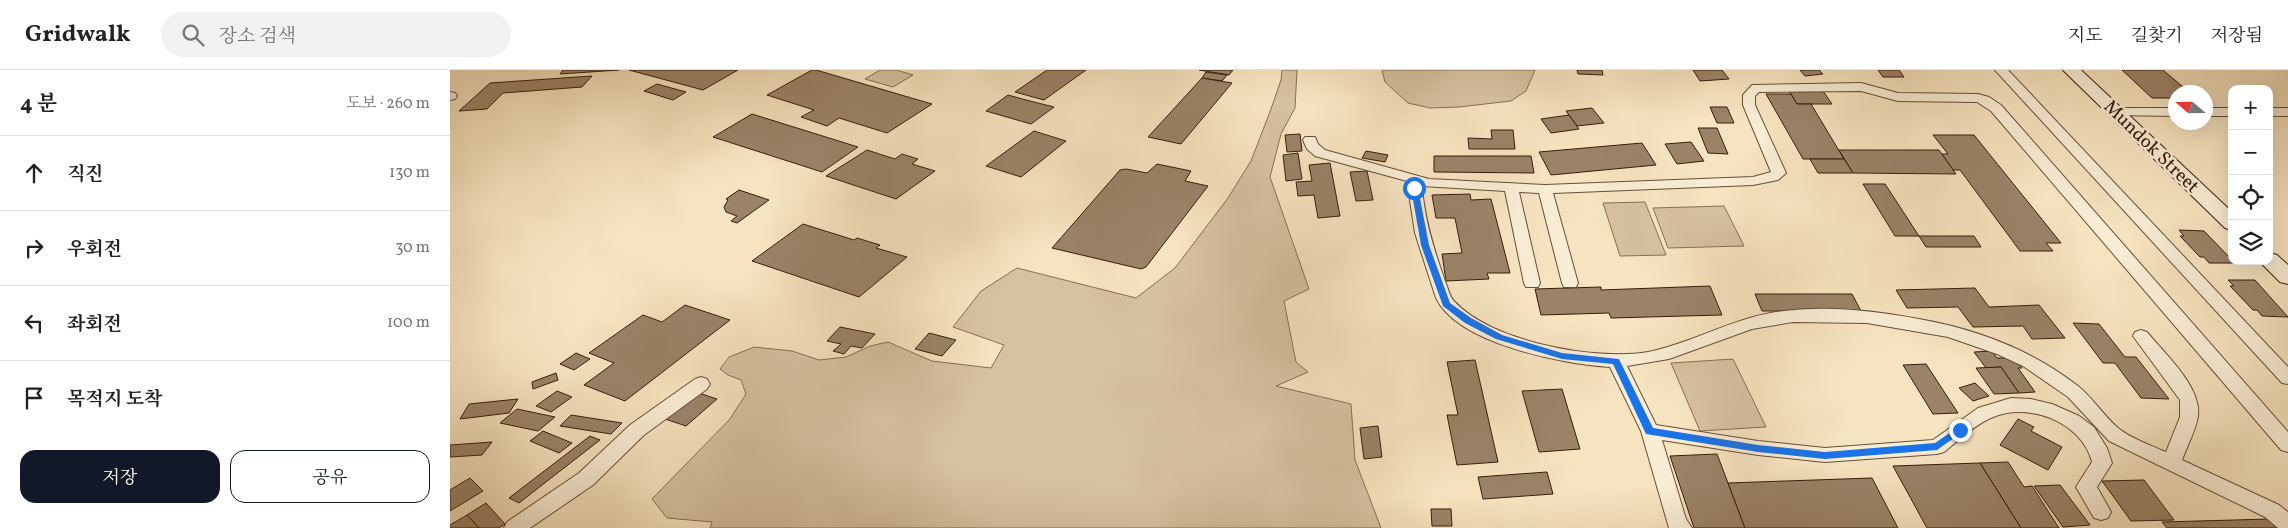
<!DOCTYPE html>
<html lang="ko">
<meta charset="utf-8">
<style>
:root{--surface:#fff;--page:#f2f2f2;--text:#222;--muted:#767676;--line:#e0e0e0;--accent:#111827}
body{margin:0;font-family:Vollkorn,"Noto Serif KR",serif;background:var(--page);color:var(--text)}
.controls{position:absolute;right:15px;top:15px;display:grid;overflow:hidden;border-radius:10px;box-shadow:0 5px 20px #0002}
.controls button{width:45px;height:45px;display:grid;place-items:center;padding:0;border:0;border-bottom:1px solid var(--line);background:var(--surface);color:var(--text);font:25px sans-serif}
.compass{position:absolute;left:1718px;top:15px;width:45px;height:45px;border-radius:50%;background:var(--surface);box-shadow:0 5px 20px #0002;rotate:290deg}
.stop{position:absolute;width:15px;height:15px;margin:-11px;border:4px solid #1a73e8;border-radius:50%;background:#fff}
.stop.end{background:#1a73e8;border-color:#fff;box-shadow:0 1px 5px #0008}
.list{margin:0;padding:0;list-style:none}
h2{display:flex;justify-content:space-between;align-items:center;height:65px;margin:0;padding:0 20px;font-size:21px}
h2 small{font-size:16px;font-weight:400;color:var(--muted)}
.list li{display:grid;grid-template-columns:32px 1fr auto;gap:15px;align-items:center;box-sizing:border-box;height:75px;padding:0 20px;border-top:1px solid var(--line)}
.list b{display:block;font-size:19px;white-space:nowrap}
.list em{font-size:16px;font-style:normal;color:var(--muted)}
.actions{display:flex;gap:10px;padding:15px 20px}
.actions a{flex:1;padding:11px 0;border:1px solid var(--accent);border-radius:15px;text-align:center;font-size:18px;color:var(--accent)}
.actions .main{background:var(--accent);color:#fff}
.icon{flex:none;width:28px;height:28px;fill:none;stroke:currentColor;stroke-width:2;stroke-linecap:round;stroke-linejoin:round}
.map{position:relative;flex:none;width:1838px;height:458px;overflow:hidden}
header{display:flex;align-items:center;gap:30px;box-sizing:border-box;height:70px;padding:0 25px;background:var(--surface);border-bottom:1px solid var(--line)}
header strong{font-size:24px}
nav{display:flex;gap:28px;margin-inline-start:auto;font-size:18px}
.search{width:350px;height:45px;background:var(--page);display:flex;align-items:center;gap:12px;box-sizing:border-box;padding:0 18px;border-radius:28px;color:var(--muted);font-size:19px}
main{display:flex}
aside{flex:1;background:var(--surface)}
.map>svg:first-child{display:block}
.green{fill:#d6c1a0;stroke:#886e55}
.building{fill:#9b8368;stroke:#391c0a}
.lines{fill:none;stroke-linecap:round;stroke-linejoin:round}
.street-casing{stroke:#684e37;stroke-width:2}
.secondary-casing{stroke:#391c0a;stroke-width:2}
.street{fill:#f9edd5;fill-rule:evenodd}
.secondary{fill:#f9edd5;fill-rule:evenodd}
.route{fill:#1a73e8}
.labels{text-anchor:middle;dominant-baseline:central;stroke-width:5;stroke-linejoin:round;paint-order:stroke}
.street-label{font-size:19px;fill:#391c0a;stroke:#f9edd5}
</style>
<header>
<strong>Gridwalk</strong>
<div class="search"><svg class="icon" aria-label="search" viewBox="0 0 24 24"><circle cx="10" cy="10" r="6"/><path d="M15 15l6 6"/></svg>장소 검색</div>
<nav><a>지도</a><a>길찾기</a><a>저장됨</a></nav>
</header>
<main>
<aside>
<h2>4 분<small>도보 · 260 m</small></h2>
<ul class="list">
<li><svg class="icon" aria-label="ahead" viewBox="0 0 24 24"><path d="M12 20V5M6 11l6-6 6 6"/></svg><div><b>직진</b></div><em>130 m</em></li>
<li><svg class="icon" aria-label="right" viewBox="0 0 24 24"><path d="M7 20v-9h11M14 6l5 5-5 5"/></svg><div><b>우회전</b></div><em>30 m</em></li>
<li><svg class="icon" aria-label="left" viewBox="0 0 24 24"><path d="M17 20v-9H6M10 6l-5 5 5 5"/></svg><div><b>좌회전</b></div><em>100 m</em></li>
<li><svg class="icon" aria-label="arrive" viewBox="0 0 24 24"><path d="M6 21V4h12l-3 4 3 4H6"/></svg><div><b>목적지 도착</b></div></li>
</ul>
<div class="actions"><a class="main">저장</a><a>공유</a></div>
</aside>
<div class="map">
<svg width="1838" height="458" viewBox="0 0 1838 458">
<rect width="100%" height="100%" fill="#f6e3bf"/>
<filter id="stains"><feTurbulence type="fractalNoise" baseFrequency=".004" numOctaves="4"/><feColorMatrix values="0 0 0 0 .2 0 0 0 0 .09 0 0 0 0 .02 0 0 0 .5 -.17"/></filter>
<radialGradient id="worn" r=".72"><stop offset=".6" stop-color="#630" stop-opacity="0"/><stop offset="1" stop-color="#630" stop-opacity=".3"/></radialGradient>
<!-- green -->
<g class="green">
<polygon points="430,0 446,0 463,5 443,17 415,9"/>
<polygon points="832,0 847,0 845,38 831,64 820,107 859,219 834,231 846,292 858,302 826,316 901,334 905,390 931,458 260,458 262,452 217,448 202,429 280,349 296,324 291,310 278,305 270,299 279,287 304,277 342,281 369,290 396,287 420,276 438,272 482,291 541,298 554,275 503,257 531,221 567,198 686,228 725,198 778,128 801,91 821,39 831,10"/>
<polygon points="932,0 1085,0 1076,21 1061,31 1009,37 980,38 958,33 935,12"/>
<polygon points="1195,132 1216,185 1170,186 1153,133"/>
<polygon points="1274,136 1294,176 1218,178 1203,138"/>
<polygon points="1283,289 1316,357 1250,361 1221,293"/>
</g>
<!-- building -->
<g class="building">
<polygon points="113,0 169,0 110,4"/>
<polygon points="179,0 288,0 253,20"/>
<polygon points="362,0 366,0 482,34 437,63 389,48 377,56 351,47 364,40 317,25"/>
<polygon points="597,0 636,0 594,30 565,22"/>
<polygon points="749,0 783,0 779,5"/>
<polygon points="1127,0 1152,0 1153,5 1128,4"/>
<polygon points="1243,0 1272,0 1279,9 1250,11"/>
<polygon points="1350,0 1369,0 1373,4 1355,6"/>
<polygon points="1428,0 1449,0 1454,7 1433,7"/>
<polygon points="1672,0 1713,0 1739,22 1726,22 1726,28 1702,28"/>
<polygon points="756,2 777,5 772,11 752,8"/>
<polygon points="142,6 132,17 53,23 37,39 9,41 40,13"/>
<polygon points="752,8 782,13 731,74 698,67"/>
<polygon points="207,14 236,22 223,30 194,21"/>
<polygon points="1339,21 1373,21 1382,34 1347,34"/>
<polygon points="1316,24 1341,24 1347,34 1361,34 1394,89 1353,89"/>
<polygon points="558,25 576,30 604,37 581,54 536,41"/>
<polygon points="1260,37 1277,37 1284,53 1267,53"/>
<polygon points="1142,38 1154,53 1127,56 1116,41"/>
<polygon points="302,44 408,77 372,102 263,67"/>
<polygon points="1119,45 1129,59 1101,63 1091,49"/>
<polygon points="1248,58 1267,58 1278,84 1258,83"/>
<polygon points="1041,60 1063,60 1065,79 1019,79 1018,68 1042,69"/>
<polygon points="584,61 616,71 571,107 536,96"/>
<polygon points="850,64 852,81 837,82 835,65"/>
<polygon points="1483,65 1524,65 1611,173 1596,173 1603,181 1570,181 1510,100 1503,100 1492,84 1498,84"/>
<polygon points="1241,72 1254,91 1227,94 1215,74"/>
<polygon points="1192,73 1206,95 1101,105 1089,82"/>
<polygon points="417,80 445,89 452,84 468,89 462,94 485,101 446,129 376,106"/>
<polygon points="1389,80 1489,80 1506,104 1403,103"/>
<polygon points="916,81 938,85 935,92 912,88"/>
<polygon points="848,83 852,109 836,111 833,85"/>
<polygon points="984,86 1081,86 1084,103 984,102"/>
<polygon points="1360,89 1394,89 1403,103 1368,103"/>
<polygon points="880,93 890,146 868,148 864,125 848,126 846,112 862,111 859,95"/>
<polygon points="707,94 741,101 735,111 758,116 696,197 691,199 602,178 670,100 676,99 697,103"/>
<polygon points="917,101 923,130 906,131 900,102"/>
<polygon points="1413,114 1435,114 1469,166 1445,166"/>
<polygon points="289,120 319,130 287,153 281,151 287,146 276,142 274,137 278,130 276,129"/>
<polygon points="1020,124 1021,130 1041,129 1060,203 1037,203 1039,209 996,211 992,184 1012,183 1005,148 986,148 982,125"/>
<polygon points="353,154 404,170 407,168 430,175 426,178 457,187 409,227 302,191"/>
<polygon points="1729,160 1754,161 1785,193 1759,193 1754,187 1750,187 1730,166 1734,166"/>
<polygon points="1469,166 1524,166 1531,177 1476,177"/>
<polygon points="1778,210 1805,210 1838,247 1812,246 1807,240 1803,240 1780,216 1784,216"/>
<polygon points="1260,216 1272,245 1161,248 1159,243 1091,245 1085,219 1151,217 1151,220"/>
<polygon points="1525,218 1539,237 1589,235 1615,268 1582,269 1573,256 1523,257 1508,237 1457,238 1446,220"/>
<polygon points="1305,224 1402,224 1411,241 1312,241"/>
<polygon points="235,235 280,250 175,331 134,315 164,293 139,283 193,245 212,252"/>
<polygon points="1623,253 1649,254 1675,287 1686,287 1719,329 1691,328 1665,293 1653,293"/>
<polygon points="390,257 425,264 412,278 401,276 394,284 383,281 391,274 377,271"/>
<polygon points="479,263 506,270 492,286 465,279"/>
<polygon points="1542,281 1547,288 1565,288 1572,298 1568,298 1585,322 1569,323 1551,297 1536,298 1524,282"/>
<polygon points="126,283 140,289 124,300 110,294"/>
<polygon points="1025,290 1048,392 1007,395 997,345 1008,345 997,292"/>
<polygon points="1476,294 1508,343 1483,344 1453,295"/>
<polygon points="1551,297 1569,323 1544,324 1526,298"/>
<polygon points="106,303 108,310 83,319 82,312"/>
<polygon points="1525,313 1539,326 1523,331 1509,318"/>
<polygon points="1112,319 1130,379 1089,382 1072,321"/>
<polygon points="107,321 122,327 101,342 86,336"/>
<polygon points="243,321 267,329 236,356 212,348"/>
<polygon points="68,329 59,343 10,349 19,334"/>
<polygon points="67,339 105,347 88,361 50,353"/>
<polygon points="121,345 172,353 161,364 110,356"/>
<polygon points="1568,349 1584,357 1581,361 1612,377 1598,400 1550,375"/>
<polygon points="928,356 932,387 914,389 910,358"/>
<polygon points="93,361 122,373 109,383 80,371"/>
<polygon points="140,366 150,370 69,433 59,428"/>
<polygon points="42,372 32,385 0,387 0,375"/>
<polygon points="1267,384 1278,413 1295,458 1244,458 1220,386"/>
<polygon points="1558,392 1574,417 1582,416 1609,458 1571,458 1530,393"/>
<polygon points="1530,393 1571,458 1477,458 1443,396"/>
<polygon points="1097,402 1103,424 1033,429 1028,407"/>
<polygon points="20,408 33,421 0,441 0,420"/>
<polygon points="1422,408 1448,458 1295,458 1278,413"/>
<polygon points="1694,410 1724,450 1681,451 1652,411"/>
<polygon points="1610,415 1640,455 1613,457 1584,416"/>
<polygon points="36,433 55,454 49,458 29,458 17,445"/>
<polygon points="981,439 1001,439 1002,456 982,456"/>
<polygon points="17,445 29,458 0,458 0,455"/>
<polygon points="1820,449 1828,458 1717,458 1712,452"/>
</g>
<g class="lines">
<defs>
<g id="street">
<polygon points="1545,0 1558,0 1838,297 1838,314 1832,313"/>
<path d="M1411,13l37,10 80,1 11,3 12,8 287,327v20l-7,-2 -290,-339 -14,-9 -79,-1 -37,-10 -102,1 -4,4v9l31,68 -8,7 -25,5 -200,8 25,90 -2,4h-12l-2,-4 -23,-90 -20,-1 21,91 -2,4h-12l-2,-4 -19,-92 -83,-5c2,32 12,64 23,95 3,6 4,15 9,20 37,41 142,60 194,51 44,-9 83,-33 128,-40 47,-7 96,-2 143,7 57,10 113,31 159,67 15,12 25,29 40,42 14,11 32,17 48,24l14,-35v-17l-47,-64 2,-4 6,-2 6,2c17,21 55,55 51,84 -2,14 -11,30 -16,44l97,45 9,7v16h-10l-13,-11 -156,-76 -41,-44 -45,-31 -26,-12 -49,-17 -81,-14 -74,-1 -41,7 -83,30 -42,7 29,59 102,16 67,7 108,-8 45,-32 33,-10 20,1 21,5 27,12 15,11 13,21 5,15 -15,24 14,25 -3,6 -7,2 -7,-2 -18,-31 16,-25c-10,-40 -64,-61 -101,-44 -17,7 -33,23 -47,34l-7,2 -112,8 -67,-7 -96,-15 24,79 6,9h-23l-28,-97 -31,-64c-47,-3 -152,-23 -174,-69l-21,-65 -8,-52 -92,-25 -8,-7 -4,-9 2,-3h10l3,7 7,6 104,29 116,6 208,-8 18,-5 -28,-67v-10l9,-10z"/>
<polygon points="0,22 5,23 7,26 5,29 0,30"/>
<polygon points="1664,38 1726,38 1726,46 1659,45 1658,42 1659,39"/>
<rect x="1756" y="38" width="26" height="8"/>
<rect x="1819" y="38" width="19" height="8"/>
<polygon points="251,307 257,309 260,314 257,319 194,365 143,415 80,458 54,458 57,452 129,403 180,355 245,309"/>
</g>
<g id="secondary">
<polygon points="1613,0 1631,0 1782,142 1782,160 1775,158"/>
<polygon points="1819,183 1827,185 1838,195 1838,214 1830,212 1809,191 1819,191"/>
</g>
</defs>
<!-- street casing -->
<use href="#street" class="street-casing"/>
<!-- secondary casing -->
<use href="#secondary" class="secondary-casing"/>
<!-- street -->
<use href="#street" class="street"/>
<!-- secondary -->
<use href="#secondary" class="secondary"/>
</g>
<!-- route -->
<polygon class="route" points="964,116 968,118 979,175 1000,233 1021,248 1052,265 1112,283 1169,289 1203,358 1308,375 1375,382 1485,373 1507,358 1513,358 1515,360 1487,380 1375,389 1308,382 1196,364 1163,294 1112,289 1046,269 1015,253 993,236 971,175 961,118"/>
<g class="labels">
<!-- street labels -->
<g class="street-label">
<text transform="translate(1701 77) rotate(44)">Mundok Street</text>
</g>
</g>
<rect width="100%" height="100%" filter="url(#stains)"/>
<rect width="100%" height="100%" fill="url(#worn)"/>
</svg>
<div class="controls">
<button>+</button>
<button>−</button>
<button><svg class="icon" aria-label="locate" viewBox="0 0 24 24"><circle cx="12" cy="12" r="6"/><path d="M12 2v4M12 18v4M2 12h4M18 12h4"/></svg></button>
<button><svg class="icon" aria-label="layers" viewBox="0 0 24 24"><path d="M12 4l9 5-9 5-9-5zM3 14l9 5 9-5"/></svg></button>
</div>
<svg class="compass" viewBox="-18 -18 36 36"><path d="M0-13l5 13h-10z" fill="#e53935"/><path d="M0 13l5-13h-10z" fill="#767676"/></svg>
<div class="stop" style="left:964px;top:118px"></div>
<div class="stop end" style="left:1510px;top:360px"></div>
</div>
</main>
